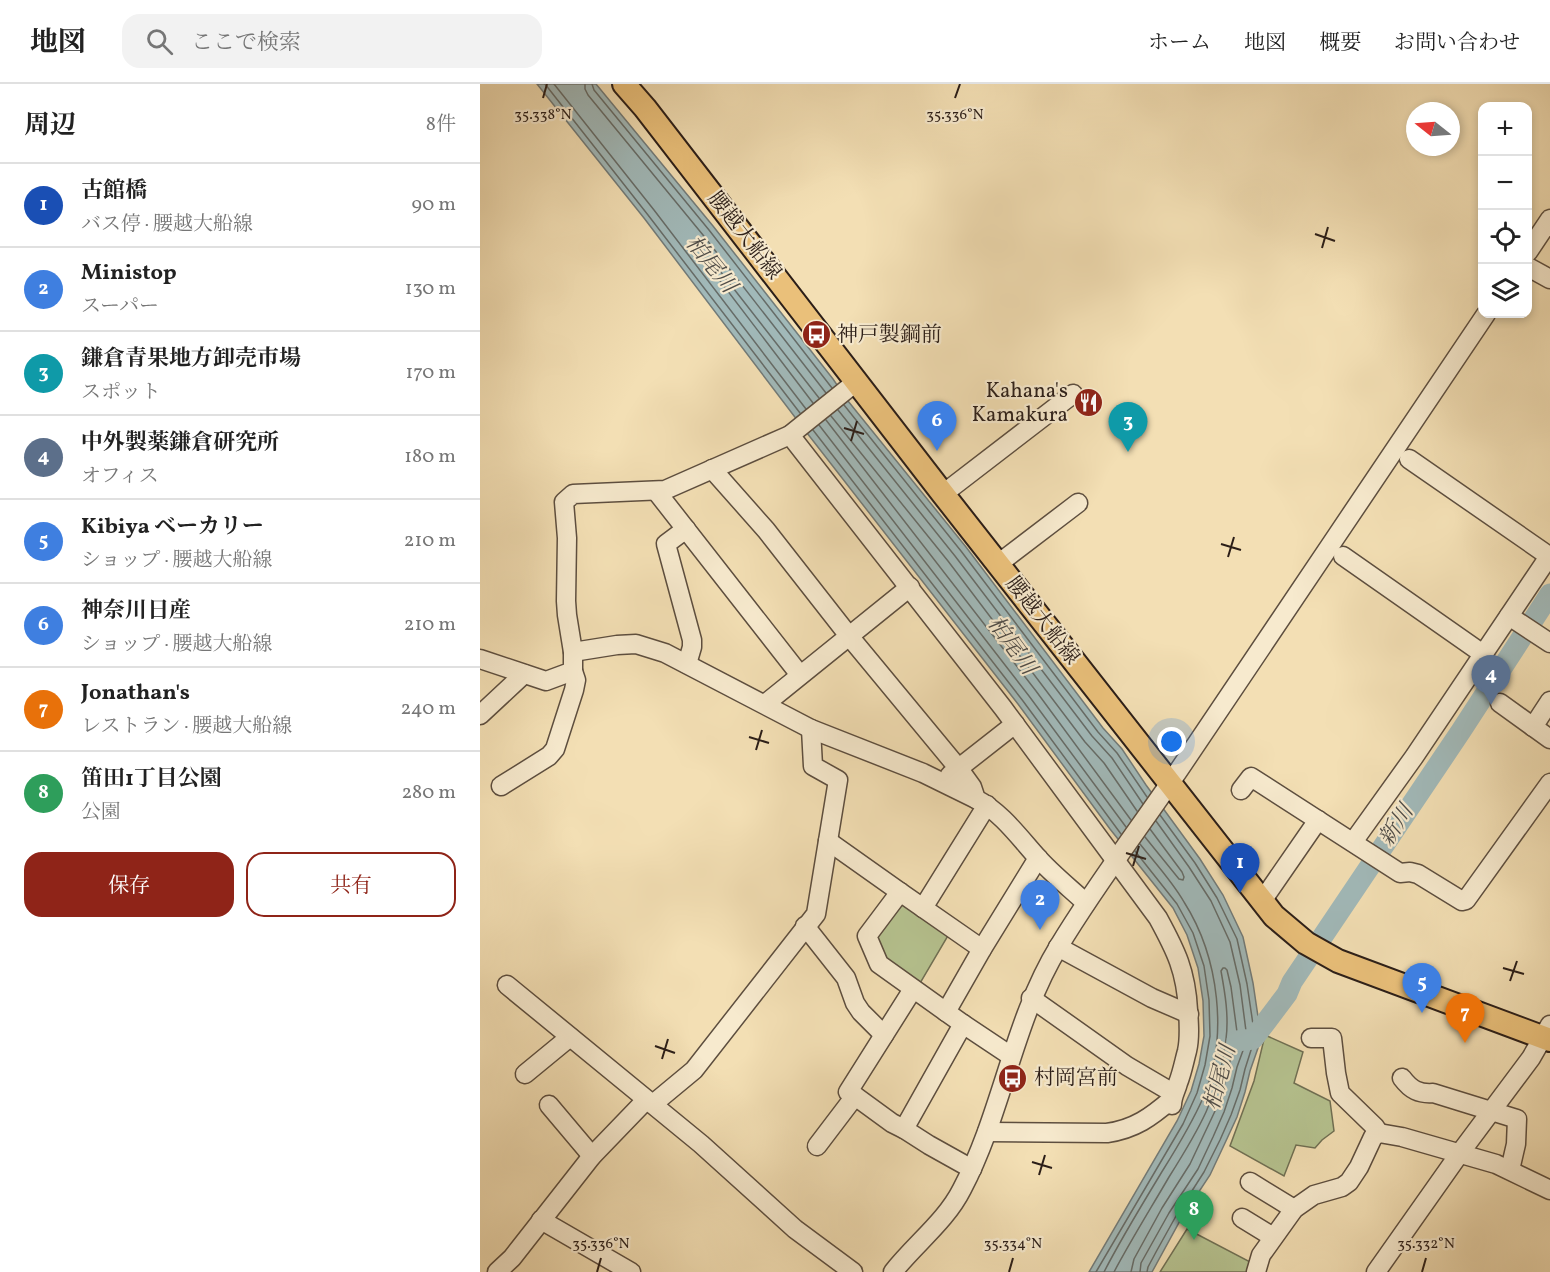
<!DOCTYPE html>
<html lang="ja">
<meta charset="utf-8">
<style>
:root{--surface:#fff;--page:#f2f2f2;--text:#222;--muted:#767676;--line:#e0e0e0;--accent:#8f2418}
body{margin:0;font-family:Vollkorn,"Noto Serif JP",serif;background:var(--page);color:var(--text)}
.controls{position:absolute;right:18px;top:18px;display:grid;overflow:hidden;border-radius:12px;box-shadow:0 3px 9px #0003}
.controls button{width:54px;height:54px;display:grid;place-items:center;padding:0;border:0;border-bottom:2px solid var(--line);background:var(--surface);color:var(--text);font:30px sans-serif}
.compass{position:absolute;left:926px;top:18px;width:54px;height:54px;border-radius:50%;background:var(--surface);box-shadow:0 3px 9px #0003;rotate:287deg}
.you{position:absolute;left:692px;top:658px;width:21px;height:21px;margin:-15px;border:4px solid #fff;border-radius:50%;background:#1a73e8;box-shadow:0 0 0 9px #1a73e833}
.badge{display:grid;place-items:center;width:39px;height:39px;border-radius:50%;background:var(--accent);color:#fff;font-size:20px;font-weight:700}
.pin{position:absolute;translate:-50% -50px;filter:drop-shadow(0 2px 3px #0008)}
.pin::after{content:'';position:absolute;top:32px;width:21px;height:18px;background:inherit;clip-path:polygon(0 0,100% 0,50% 100%)}
.list{margin:0;padding:0;list-style:none}
h2{display:flex;justify-content:space-between;align-items:center;height:78px;margin:0;padding:0 24px;font-size:26px}
h2 small{font-size:20px;font-weight:400;color:var(--muted)}
.list li{display:grid;grid-template-columns:39px 1fr auto;gap:18px;align-items:center;box-sizing:border-box;height:84px;padding:0 24px;border-top:2px solid var(--line)}
.list b{display:block;font-size:22px;white-space:nowrap}
.list p{margin:0;font-size:20px;white-space:nowrap;color:var(--muted)}
.list em{font-size:20px;font-style:normal;color:var(--muted)}
.actions{display:flex;gap:12px;padding:18px 24px}
.actions a{flex:1;padding:14px 0;border:2px solid var(--accent);border-radius:18px;text-align:center;font-size:21px;color:var(--accent)}
.actions .main{background:var(--accent);color:#fff}
.icon{flex:none;width:33px;height:33px;fill:none;stroke:currentColor;stroke-width:2;stroke-linecap:round;stroke-linejoin:round}
.map{position:relative;flex:none;width:1070px;height:1188px;overflow:hidden}
header{display:flex;align-items:center;gap:36px;box-sizing:border-box;height:84px;padding:0 30px;background:var(--surface);border-bottom:2px solid var(--line)}
header strong{font-size:28px}
nav{display:flex;gap:33px;margin-inline-start:auto;font-size:21px}
.search{width:420px;height:54px;background:var(--page);display:flex;align-items:center;gap:15px;box-sizing:border-box;padding:0 21px;border-radius:18px;color:var(--muted);font-size:22px}
main{display:flex}
aside{flex:1;background:var(--surface)}
.map>svg:first-child{display:block}
.green{fill:#b6c390;stroke:#707054;stroke-width:1.5}
.water{fill:#a1b9b9;stroke:#727b79;stroke-width:1.5}
.lines{fill:none;stroke-linecap:round;stroke-linejoin:round}
.shore{stroke:#666c68;stroke-width:1.5}
.river{stroke:#a1b9b9;stroke-width:21}
.minor-casing{stroke:#5d4e3f;stroke-width:21}
.major-casing{stroke:#2b1e18;stroke-width:26}
.minor{stroke:#f7eace;stroke-width:18}
.major{stroke:#eac07a;stroke-width:22}
.ticks{fill:none;stroke:#2b1e18;stroke-width:2}
.labels{text-anchor:middle;dominant-baseline:central;stroke-width:4.5;stroke-linejoin:round;paint-order:stroke}
.street-label{font-size:21px;fill:#2b1e18;stroke:#f7eace}
.poi-label{font-size:21px;fill:#2b1e18;stroke:#f7eace;text-anchor:start}
.water-label{font-size:22px;font-style:italic;fill:#4e4c48;stroke:#f7eace}
.ticks-label{font-size:15px;text-anchor:middle;fill:#2b1e18;stroke:#f7eace;stroke-width:4.5;stroke-linejoin:round;paint-order:stroke}
</style>
<header>
<strong>地図</strong>
<div class="search"><svg class="icon" aria-label="search" viewBox="0 0 24 24"><circle cx="10" cy="10" r="6"/><path d="M15 15l6 6"/></svg>ここで検索</div>
<nav><a>ホーム</a><a>地図</a><a>概要</a><a>お問い合わせ</a></nav>
</header>
<main>
<aside>
<h2>周辺<small>8件</small></h2>
<ul class="list">
<li><span class="badge" style="background:#1a4fb4">1</span><div><b>古館橋</b><p>バス停 · 腰越大船線</p></div><em>90 m</em></li>
<li><span class="badge" style="background:#3f7fe0">2</span><div><b>Ministop</b><p>スーパー</p></div><em>130 m</em></li>
<li><span class="badge" style="background:#0f9aa8">3</span><div><b>鎌倉青果地方卸売市場</b><p>スポット</p></div><em>170 m</em></li>
<li><span class="badge" style="background:#5c6f8a">4</span><div><b>中外製薬鎌倉研究所</b><p>オフィス</p></div><em>180 m</em></li>
<li><span class="badge" style="background:#3f7fe0">5</span><div><b>Kibiya ベーカリー</b><p>ショップ · 腰越大船線</p></div><em>210 m</em></li>
<li><span class="badge" style="background:#3f7fe0">6</span><div><b>神奈川日産</b><p>ショップ · 腰越大船線</p></div><em>210 m</em></li>
<li><span class="badge" style="background:#e8710a">7</span><div><b>Jonathan's</b><p>レストラン · 腰越大船線</p></div><em>240 m</em></li>
<li><span class="badge" style="background:#2e9e5b">8</span><div><b>笛田1丁目公園</b><p>公園</p></div><em>280 m</em></li>
</ul>
<div class="actions"><a class="main">保存</a><a>共有</a></div>
</aside>
<div class="map">
<svg width="1070" height="1188" viewBox="0 0 1070 1188">
<rect width="100%" height="100%" fill="#f3dfb4"/>
<filter id="stains"><feTurbulence type="fractalNoise" baseFrequency=".00333" numOctaves="4"/><feColorMatrix values="0 0 0 0 .2 0 0 0 0 .09 0 0 0 0 .02 0 0 0 .5 -.17"/></filter>
<radialGradient id="worn" r=".72"><stop offset=".6" stop-color="#630" stop-opacity="0"/><stop offset="1" stop-color="#630" stop-opacity=".3"/></radialGradient>
<!-- green -->
<g class="green">
<polygon points="421,817 469,850 439,901 404,876 394,853"/>
<polygon points="785,951 823,968 814,999 850,1017 854,1047 842,1056 835,1064 816,1061 804,1092 750,1062 774,997"/>
<polygon points="707,1145 776,1181 773,1188 680,1188"/>
</g>
<!-- water -->
<polygon class="water" points="57,0 116,0 233,142 353,295 368,317 486,463 623,644 642,665 666,701 720,775 743,811 763,853 773,899 780,946 778,964 770,987 765,1008 757,1033 745,1059 730,1091 701,1135 672,1188 609,1188 697,1037 711,1007 719,980 724,952 723,917 718,884 707,851 693,824 630,745 538,620 327,349 164,134"/>
<g class="lines">
<!-- shore -->
<g class="shore">
<polyline points="65,0 168,131 320,329"/>
<polyline points="74,0 174,126 326,325"/>
<polyline points="105,0 105,5 108,11 223,151 346,309"/>
<polyline points="112,0 114,6 229,146 352,304"/>
<polyline points="333,319 231,185 231,181 236,182 339,314"/>
<polyline points="364,321 481,467 618,648 637,669 667,713"/>
<polyline points="358,326 475,472 612,652 632,674 663,720"/>
<polyline points="351,332 468,477 605,658 624,679 657,727"/>
<polyline points="346,336 556,607 651,736"/>
<polyline points="339,341 549,612 646,743"/>
<polyline points="333,346 543,617 641,750"/>
<polyline points="665,753 699,795 703,796 704,793 702,788 670,745"/>
<polyline points="616,1188 703,1040 717,1009 725,981 730,952 729,916 724,882 713,849 697,820 655,767"/>
<path d="M624,1188c18,-35 39,-69 59,-102 15,-24 29,-47 40,-72 26,-61 16,-141 -19,-196 -12,-21 -29,-39 -44,-58"/>
<path d="M634,1188c17,-32 37,-64 55,-95 29,-46 51,-82 57,-138 3,-23 -1,-46 -5,-68l2,-3h2l2,2 4,17 6,45 -1,12 -7,20 -5,22 -8,23 -26,55 -28,44 -28,51 -3,13"/>
<polyline points="660,1188 661,1179 689,1129 718,1085 733,1053 744,1028 752,1004 757,983 765,961 766,947 760,901 750,858 731,817 709,783 676,737"/>
<polyline points="667,1188 668,1183 676,1168 696,1132 724,1088 740,1056 751,1031 760,1006 765,985 772,963 774,947 767,900 757,855 737,814 715,779 680,731"/>
</g>
<!-- river -->
<polyline class="river" points="757,957 773,955 807,910 812,898 981,647 1070,510"/>
<defs>
<g id="minor">
<polyline points="1048,168 1070,135"/>
<polyline points="1048,183 1070,195"/>
<path d="M310,351l213,273 155,210c18,33 28,53 30,92 1,14 2,28 -1,41 -3,11 -5,22 -9,32 -2,8 -6,13 -6,22"/>
<polyline points="929,375 1069,472"/>
<path d="M232,385l54,61 83,106 110,133 13,18 4,12c25,13 43,38 61,58 15,17 33,31 49,46"/>
<polyline points="176,407 320,591"/>
<polyline points="463,410 593,310"/>
<polyline points="206,445 186,460 212,556 212,563 207,580"/>
<polyline points="863,472 1003,570"/>
<polyline points="518,480 598,419"/>
<polyline points="1029,532 1070,559"/>
<polyline points="93,568 137,561 156,560 185,569 331,645 443,689 496,715"/>
<polyline points="0,575 66,597 93,587 93,568 87,531 86,517 87,454 84,418 93,410 185,406 310,351 376,298"/>
<polyline points="1020,619 1070,655"/>
<polyline points="285,620 430,503"/>
<polyline points="0,631 44,590"/>
<polyline points="1053,643 1070,617"/>
<polyline points="470,691 535,640"/>
<polyline points="21,702 69,672 75,665 94,606 96,596 93,587"/>
<polyline points="761,706 771,693 920,789 930,788 938,790 982,817 986,816 1070,699"/>
<polyline points="348,757 420,808 502,865"/>
<polyline points="873,758 934,673 1070,471"/>
<polyline points="420,808 387,852 399,880 483,940 531,972"/>
<polyline points="782,817 838,736"/>
<polyline points="443,824 507,721"/>
<polyline points="325,842 366,894 375,919 381,928 404,951"/>
<polyline points="578,863 672,914 709,930"/>
<polyline points="27,901 221,1060 315,1145 373,1188"/>
<polyline points="433,905 368,1008 375,1012 412,1039 424,1045 449,1061 492,1085"/>
<polyline points="551,914 647,982 693,1009"/>
<polyline points="466,928 502,865 558,774"/>
<polyline points="831,954 852,954 856,989 860,1009 895,1043 899,1049"/>
<polyline points="45,990 90,953"/>
<path d="M922,994c9,12 17,16 31,15l84,26 -1,25 -6,26"/>
<polyline points="173,1020 214,986 336,830 358,696 333,682 331,645"/>
<polyline points="69,1021 112,1072"/>
<polyline points="424,1045 483,940"/>
<path d="M507,1048l120,1c28,-4 44,-16 65,-34"/>
<polyline points="337,1062 375,1012"/>
<polyline points="770,1098 814,1125"/>
<polyline points="762,1134 793,1153"/>
<polyline points="61,1136 151,1188"/>
<polyline points="17,1188 32,1174 112,1072 166,1016"/>
<path d="M413,1188c22,-28 53,-51 69,-83 41,-78 51,-168 97,-243 39,-65 86,-125 128,-188 100,-148 199,-296 299,-444"/>
<polyline points="776,1188 781,1171 814,1125 834,1111 862,1103 869,1098 879,1083 893,1053 899,1049 922,1053 1016,1080 1070,1106"/>
<polyline points="896,1188 980,1069 1051,974 1070,941"/>
</g>
<polyline id="major" points="144,0 165,24 463,410 794,832 826,859 858,877 1070,956"/>
</defs>
<!-- minor casing -->
<use href="#minor" class="minor-casing"/>
<!-- major casing -->
<use href="#major" class="major-casing"/>
<!-- minor -->
<use href="#minor" class="minor"/>
<!-- major -->
<use href="#major" class="major"/>
</g>
<!-- ticks -->
<path class="ticks" d="M63,14l4,-14M475,14l5,-14M835,150l20,7M842,164l6,-21M364,344l20,6M371,357l6,-20M741,460l20,6M748,473l6,-20M269,653l20,6M276,666l6,-20M646,769l20,6M653,782l6,-20M1023,884l21,6M1030,897l7,-20M175,962l20,7M182,975l6,-20M552,1078l20,6M559,1091l6,-20M117,1188l4,-14M529,1188l4,-14M942,1188l4,-14"/>
<!-- icons -->
<defs>
<symbol id="bus-disc" viewBox="-11 -11 22 22"><circle r="9.5" fill="#8f2418" stroke="#f7eace"/><path d="M-5-6H5V4H4V6H2V4H-2V6H-4V4H-5ZM-3.5-4V0h7V-4ZM-3.5 1.2v1.5H-2V1.2ZM2 1.2v1.5H3.5V1.2Z" fill="#fff"/></symbol>
<symbol id="restaurant-disc" viewBox="-11 -11 22 22"><circle r="9.5" fill="#8f2418" stroke="#f7eace"/><path d="M-5-6h1v4h1v-4h1v4h1v-4h1v5L-1.5 .5V6h-2V.5L-5-1ZM5-6V6H3V1.5H1.5Q1.5-4 5-6Z" fill="#fff"/></symbol>
</defs>
<g fill-rule="evenodd">
<use href="#bus-disc" x="320" y="234" width="33" height="33"/>
<use href="#restaurant-disc" x="592" y="302" width="33" height="33"/>
<use href="#bus-disc" x="516" y="978" width="33" height="33"/>
</g>
<g class="labels">
<!-- street labels -->
<g class="street-label">
<text transform="translate(264 152) rotate(52)">腰越大船線</text>
<text transform="translate(562 537) rotate(52)">腰越大船線</text>
</g>
<!-- poi labels -->
<g class="poi-label">
<text x="357" y="251">神戸製鋼前</text>
<text x="588" y="307" text-anchor="end">Kahana's<tspan x="588" dy="24">Kamakura</tspan></text>
<text x="554" y="994">村岡宮前</text>
</g>
<!-- water labels -->
<g class="water-label">
<text transform="translate(230 181) rotate(51)">柏尾川</text>
<text transform="translate(531 562) rotate(54)">柏尾川</text>
<text transform="translate(917 742) rotate(-57)">新川</text>
<text transform="translate(741 994) rotate(-75)">柏尾川</text>
</g>
</g>
<g class="ticks-label">
<text x="63" y="35">35.338°N</text>
<text x="475" y="35">35.336°N</text>
<text x="121" y="1164">35.336°N</text>
<text x="533" y="1164">35.334°N</text>
<text x="946" y="1164">35.332°N</text>
</g>
<rect width="100%" height="100%" filter="url(#stains)"/>
<rect width="100%" height="100%" fill="url(#worn)"/>
</svg>
<div class="controls">
<button>+</button>
<button>−</button>
<button><svg class="icon" aria-label="locate" viewBox="0 0 24 24"><circle cx="12" cy="12" r="6"/><path d="M12 2v4M12 18v4M2 12h4M18 12h4"/></svg></button>
<button><svg class="icon" aria-label="layers" viewBox="0 0 24 24"><path d="M12 4l9 5-9 5-9-5zM3 14l9 5 9-5"/></svg></button>
</div>
<svg class="compass" viewBox="-18 -18 36 36"><path d="M0-13l5 13h-10z" fill="#e53935"/><path d="M0 13l5-13h-10z" fill="#767676"/></svg>
<div class="you"></div>
<div class="pin badge" style="left:760px;top:809px;background:#1a4fb4">1</div>
<div class="pin badge" style="left:560px;top:846px;background:#3f7fe0">2</div>
<div class="pin badge" style="left:648px;top:368px;background:#0f9aa8">3</div>
<div class="pin badge" style="left:1011px;top:621px;background:#5c6f8a">4</div>
<div class="pin badge" style="left:942px;top:929px;background:#3f7fe0">5</div>
<div class="pin badge" style="left:457px;top:367px;background:#3f7fe0">6</div>
<div class="pin badge" style="left:985px;top:959px;background:#e8710a">7</div>
<div class="pin badge" style="left:714px;top:1156px;background:#2e9e5b">8</div>
</div>
</main>
